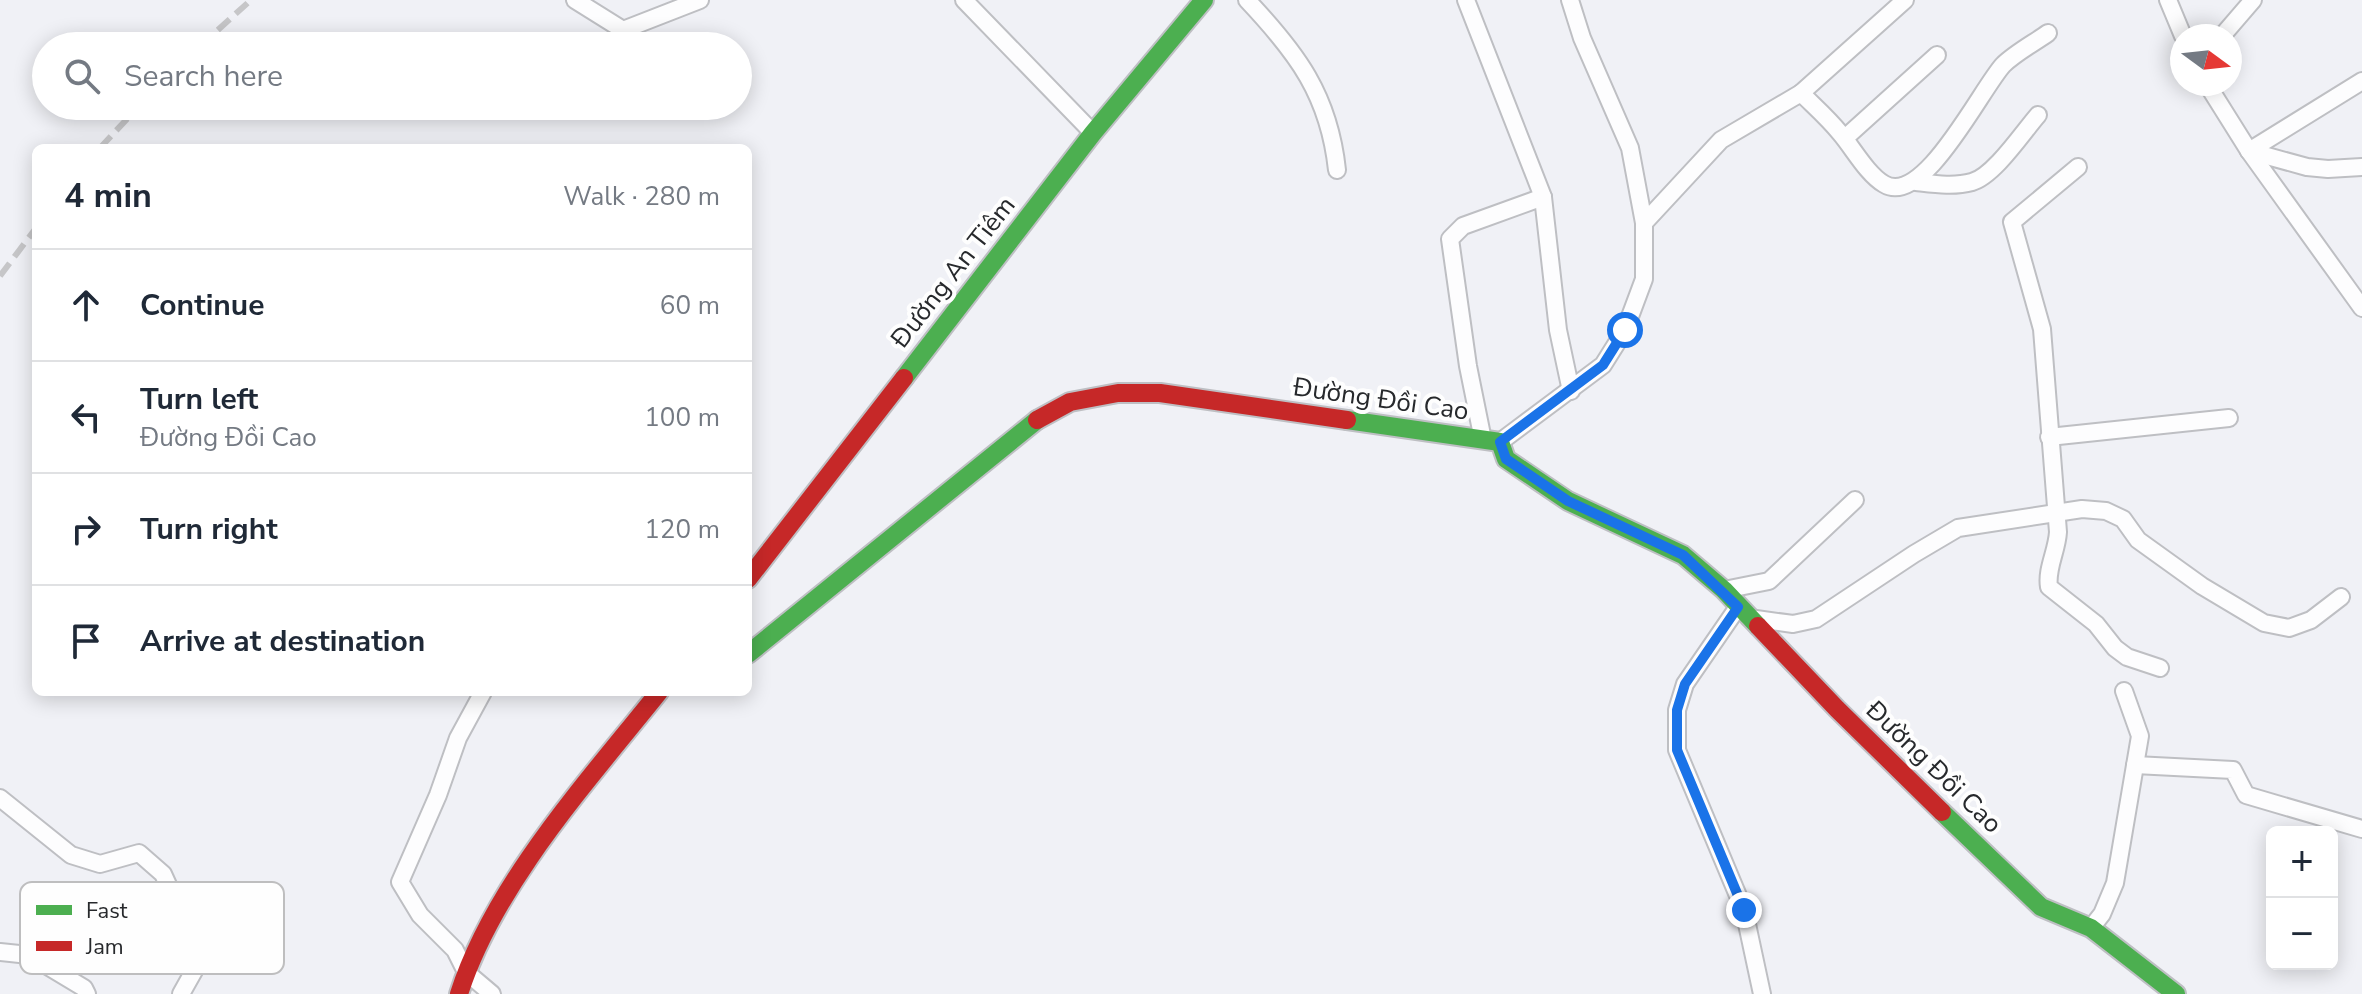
<!DOCTYPE html>
<meta charset="utf-8">
<style>
:root{--surface:#fff;--page:#f6f6f7;--text:#1f2937;--muted:#747a83;--line:#e0e1e3}
body{margin:0;font-family:"Nunito Sans",sans-serif;background:var(--page);color:var(--text)}
.controls{position:absolute;right:24px;bottom:24px;display:grid;overflow:hidden;border-radius:12px;box-shadow:0 4px 20px #0003}
.controls button{width:72px;height:72px;display:grid;place-items:center;padding:0;border:0;border-bottom:2px solid var(--line);background:var(--surface);color:var(--text);font:40px sans-serif}
.compass{position:absolute;left:2170px;top:24px;width:72px;height:72px;border-radius:50%;background:var(--surface);box-shadow:0 4px 20px #0003;rotate:105deg}
.stop{position:absolute;width:24px;height:24px;margin:-18px;border:6px solid #1a73e8;border-radius:50%;background:#fff}
.stop.end{background:#1a73e8;border-color:#fff;box-shadow:0 2px 8px #0008}
.list{margin:0;padding:0;list-style:none}
h2{display:flex;justify-content:space-between;align-items:center;height:104px;margin:0;padding:0 32px;font-size:34px}
h2 small{font-size:26px;font-weight:400;color:var(--muted)}
.list li{display:grid;grid-template-columns:52px 1fr auto;gap:24px;align-items:center;box-sizing:border-box;height:112px;padding:0 32px;border-top:2px solid var(--line)}
.list b{display:block;font-size:30px;white-space:nowrap}
.list p{margin:0;font-size:26px;white-space:nowrap;color:var(--muted)}
.list em{font-size:26px;font-style:normal;color:var(--muted)}
.icon{flex:none;width:44px;height:44px;fill:none;stroke:currentColor;stroke-width:2;stroke-linecap:round;stroke-linejoin:round}
.map{position:relative;flex:none;width:2362px;height:994px;overflow:hidden}
.search{position:absolute;background:var(--surface);box-shadow:0 4px 20px #0003;left:32px;top:32px;width:720px;height:88px;display:flex;align-items:center;gap:20px;box-sizing:border-box;padding:0 28px;border-radius:44px;color:var(--muted);font-size:30px}
.panel{position:absolute;background:var(--surface);box-shadow:0 4px 20px #0003;left:32px;top:144px;width:720px;height:552px;border-radius:12px}
.map>svg:first-child{display:block}
.lines{fill:none;stroke-linecap:round;stroke-linejoin:round}
.street-casing{stroke:#bebfc3;stroke-width:20}
.fast-casing{stroke:#bebfc3;stroke-width:22}
.jam-casing{stroke:#bebfc3;stroke-width:22}
.street{stroke:#fdfdfe;stroke-width:16}
.fast{stroke:#4caf50;stroke-width:18}
.jam{stroke:#c62828;stroke-width:18}
.rail{stroke:#c6c6c8;stroke-width:6;stroke-dasharray:16 8;stroke-linecap:butt}
.route{stroke:#1a73e8;stroke-width:10}
.labels{text-anchor:middle;dominant-baseline:central;stroke-width:8;stroke-linejoin:round;paint-order:stroke}
.street-label{font-size:26px;fill:#27292c;stroke:#fefefe}
.key{fill:#fefefe;stroke:#bebebf;stroke-width:2}
.key-label{font-size:22px;fill:#27292c}
</style>
<div class="map">
<svg width="2362" height="994" viewBox="0 0 2362 994">
<rect width="100%" height="100%" fill="#f0f1f6"/>
<g class="lines">
<defs>
<g id="street">
<polyline points="575,0 623,30 700,0"/>
<polyline points="964,0 1093,133"/>
<path d="M1247,0c50,53 82,95 90,170"/>
<polyline points="1466,0 1543,197 1558,330 1571,391"/>
<polyline points="2168,0 2183,36"/>
<polyline points="2222,36 2253,0"/>
<polyline points="2207,84 2249,151 2362,308"/>
<polyline points="1801,93 1905,0"/>
<polyline points="1845,138 1937,55"/>
<polyline points="2249,151 2362,81"/>
<polyline points="2249,151 2307,167 2328,169 2362,167"/>
<path d="M2078,167l-66,55 30,107 16,203c-1,19 -12,37 -9,55l47,37 19,24 12,9 33,11"/>
<path d="M1916,182c18,2 38,5 56,0 22,-6 51,-50 66,-67"/>
<path d="M1644,223l77,-83 80,-47c13,13 27,25 39,40 13,15 27,41 44,51 39,24 97,-95 119,-119 12,-12 31,-22 45,-32"/>
<polyline points="2049,437 2229,418"/>
<polyline points="1483,440 1468,366 1450,239 1463,226 1543,197"/>
<polyline points="1500,442 1603,365 1625,330 1644,279 1644,223 1630,148 1582,38 1570,0"/>
<polyline points="1724,590 1769,581 1855,500"/>
<polyline points="1738,607 1685,684 1677,710 1677,750 1744,910 1762,994"/>
<polyline points="1749,618 1793,624 1816,619 1914,554 1958,528 2082,509 2106,511 2123,519 2138,540 2202,586 2264,623 2289,628 2311,620 2341,597"/>
<polyline points="483,692 458,738 438,795 400,882 420,915 455,950 466,972 492,994"/>
<polyline points="2135,765 2233,770 2246,795 2362,829"/>
<polyline points="0,798 71,855 100,864 139,853 163,874 194,942 195,969 181,994"/>
<polyline points="2091,928 2102,914 2115,883 2140,736 2124,691"/>
<polyline points="0,952 29,955 84,988 87,994"/>
</g>
<g id="fast">
<polyline points="904,378 1093,133 1204,0"/>
<polyline points="1347,420 1500,442 1506,459 1568,501 1683,555 1724,590 1758,626"/>
<polyline points="748,654 1037,420"/>
<polyline points="1942,812 2041,907 2091,928 2176,994"/>
</g>
<g id="jam">
<polyline points="1037,420 1070,402 1118,393 1160,393 1347,420"/>
<polyline points="748,579 904,378"/>
<polyline points="1758,626 1837,709 1942,812"/>
<path d="M459,994c35,-110 129,-213 200,-302"/>
</g>
</defs>
<!-- street casing -->
<use href="#street" class="street-casing"/>
<!-- fast casing -->
<use href="#fast" class="fast-casing"/>
<!-- jam casing -->
<use href="#jam" class="jam-casing"/>
<!-- street -->
<use href="#street" class="street"/>
<!-- fast -->
<use href="#fast" class="fast"/>
<!-- jam -->
<use href="#jam" class="jam"/>
<!-- rail -->
<g class="rail">
<polyline points="200,46 251,0"/>
<polyline points="100,148 139,106"/>
<polyline points="0,276 36,228"/>
</g>
</g>
<g class="lines">
<!-- route -->
<polyline class="route" points="1625,330 1603,365 1500,442 1506,459 1568,501 1683,555 1738,607 1685,684 1677,710 1677,750 1744,910"/>
</g>
<g class="labels">
<!-- street labels -->
<g class="street-label">
<text transform="translate(953 272) rotate(-52)">Đường An Tiêm</text>
<text transform="translate(1381 399) rotate(8)">Đường Đồi Cao</text>
<text transform="translate(1934 767) rotate(44)">Đường Đồi Cao</text>
</g>
</g>
<!-- legend -->
<rect x="20" y="882" width="264" height="92" rx="12" class="key"/>
<rect x="36" y="905" width="36" height="10" fill="#4caf50"/>
<rect x="36" y="941" width="36" height="10" fill="#c62828"/>
<g class="key-label">
<text x="86" y="918">Fast</text>
<text x="86" y="954">Jam</text>
</g>
</svg>
<div class="controls">
<button>+</button>
<button>−</button>
</div>
<svg class="compass" viewBox="-18 -18 36 36"><path d="M0-13l5 13h-10z" fill="#e53935"/><path d="M0 13l5-13h-10z" fill="#747a83"/></svg>
<div class="stop" style="left:1625px;top:330px"></div>
<div class="stop end" style="left:1744px;top:910px"></div>
<div class="search"><svg class="icon" aria-label="search" viewBox="0 0 24 24"><circle cx="10" cy="10" r="6"/><path d="M15 15l6 6"/></svg>Search here</div>
<section class="panel">
<h2>4 min<small>Walk · 280 m</small></h2>
<ul class="list">
<li><svg class="icon" aria-label="ahead" viewBox="0 0 24 24"><path d="M12 20V5M6 11l6-6 6 6"/></svg><div><b>Continue</b></div><em>60 m</em></li>
<li><svg class="icon" aria-label="left" viewBox="0 0 24 24"><path d="M17 20v-9H6M10 6l-5 5 5 5"/></svg><div><b>Turn left</b><p>Đường Đồi Cao</p></div><em>100 m</em></li>
<li><svg class="icon" aria-label="right" viewBox="0 0 24 24"><path d="M7 20v-9h11M14 6l5 5-5 5"/></svg><div><b>Turn right</b></div><em>120 m</em></li>
<li><svg class="icon" aria-label="arrive" viewBox="0 0 24 24"><path d="M6 21V4h12l-3 4 3 4H6"/></svg><div><b>Arrive at destination</b></div></li>
</ul>
</section>
</div>
